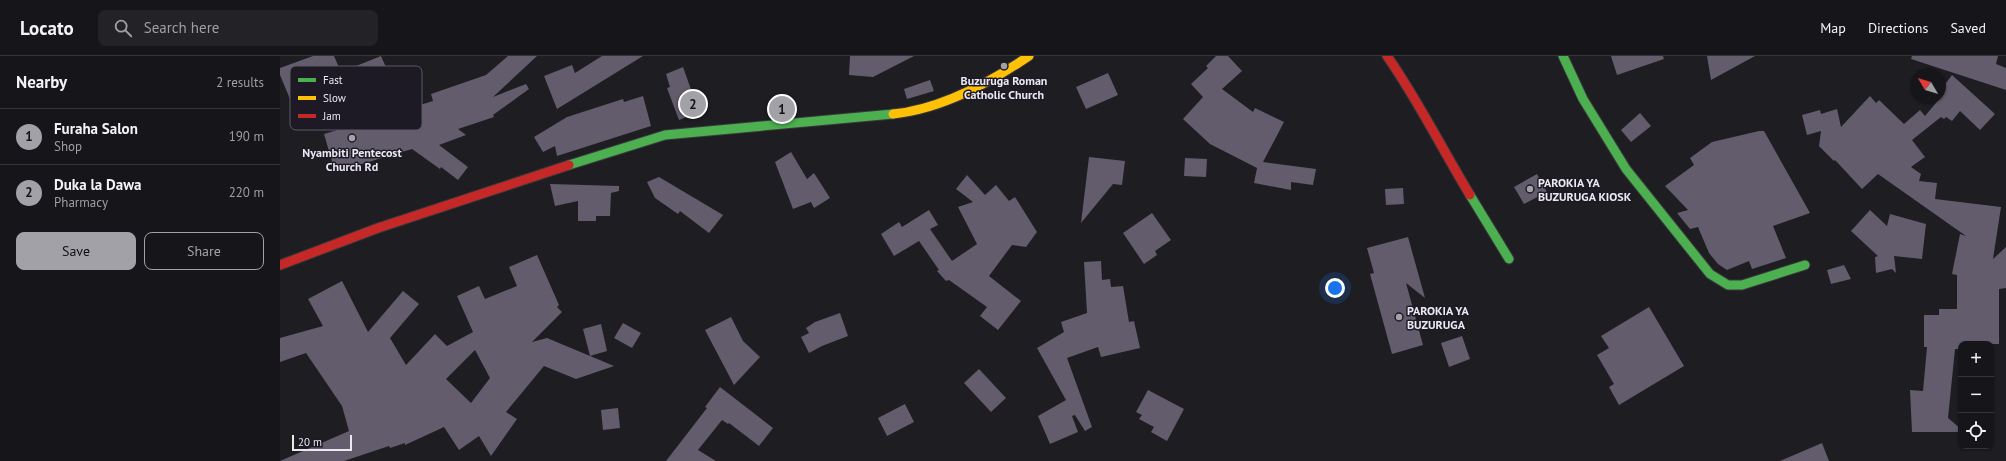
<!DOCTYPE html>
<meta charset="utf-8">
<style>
:root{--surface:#16161a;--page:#232327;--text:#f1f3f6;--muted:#9e9fa2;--line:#353539;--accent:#a3a1a8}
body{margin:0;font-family:"PT Sans",sans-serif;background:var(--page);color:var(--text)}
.controls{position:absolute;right:12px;bottom:12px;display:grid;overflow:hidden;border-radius:8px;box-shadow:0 1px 3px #0004}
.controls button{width:36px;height:36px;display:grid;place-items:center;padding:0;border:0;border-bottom:1px solid var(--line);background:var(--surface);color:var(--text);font:20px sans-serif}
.compass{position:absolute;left:1630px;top:12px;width:36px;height:36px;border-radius:50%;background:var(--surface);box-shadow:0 1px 3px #0004;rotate:308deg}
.scale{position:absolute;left:12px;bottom:10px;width:60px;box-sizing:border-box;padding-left:4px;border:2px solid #eae8f0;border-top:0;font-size:11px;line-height:14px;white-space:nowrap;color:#eae8f0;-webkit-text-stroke:3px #1d1a25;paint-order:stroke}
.you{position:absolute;left:1055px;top:232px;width:14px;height:14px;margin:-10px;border:3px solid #fff;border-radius:50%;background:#1a73e8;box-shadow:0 0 0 6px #1a73e833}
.badge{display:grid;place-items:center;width:26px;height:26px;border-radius:50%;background:var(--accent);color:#111;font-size:13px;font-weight:700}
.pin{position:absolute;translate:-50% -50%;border:2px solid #fff;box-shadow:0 1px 4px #0006}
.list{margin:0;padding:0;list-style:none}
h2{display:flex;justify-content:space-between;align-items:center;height:52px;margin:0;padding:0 16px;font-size:17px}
h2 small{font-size:13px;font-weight:400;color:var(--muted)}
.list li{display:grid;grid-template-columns:26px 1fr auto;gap:12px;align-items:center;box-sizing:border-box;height:56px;padding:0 16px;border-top:1px solid var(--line)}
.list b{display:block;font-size:15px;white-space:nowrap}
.list p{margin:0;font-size:13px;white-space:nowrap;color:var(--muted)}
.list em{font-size:13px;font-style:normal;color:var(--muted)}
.actions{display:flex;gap:8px;padding:12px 16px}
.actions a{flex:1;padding:9px 0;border:1px solid var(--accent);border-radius:8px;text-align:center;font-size:14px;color:var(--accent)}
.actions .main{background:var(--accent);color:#111}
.icon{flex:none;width:22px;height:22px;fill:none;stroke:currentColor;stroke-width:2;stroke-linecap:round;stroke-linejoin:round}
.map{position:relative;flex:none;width:1726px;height:405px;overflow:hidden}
header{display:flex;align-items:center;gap:24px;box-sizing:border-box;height:56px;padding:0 20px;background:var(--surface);border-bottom:1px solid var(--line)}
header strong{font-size:19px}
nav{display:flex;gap:22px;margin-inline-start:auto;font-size:14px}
.search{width:280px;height:36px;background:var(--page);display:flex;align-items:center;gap:10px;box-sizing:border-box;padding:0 14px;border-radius:8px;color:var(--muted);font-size:15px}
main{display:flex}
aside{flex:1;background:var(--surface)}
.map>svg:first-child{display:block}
.building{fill:#625c6d;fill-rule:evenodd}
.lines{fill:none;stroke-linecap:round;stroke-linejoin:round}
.fast-casing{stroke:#39383c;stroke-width:11}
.slow-casing{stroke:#39383c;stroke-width:11}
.jam-casing{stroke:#39383c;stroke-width:11}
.fast{stroke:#4caf50;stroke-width:9}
.slow{stroke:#ffc107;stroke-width:9}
.jam{stroke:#c62828;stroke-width:9}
.poi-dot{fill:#a3a1a8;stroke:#1d1a25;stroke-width:1.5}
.labels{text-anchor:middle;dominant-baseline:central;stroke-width:3;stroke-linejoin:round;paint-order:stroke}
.poi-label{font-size:12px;font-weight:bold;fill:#eae8f0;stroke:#1d1a25}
.key{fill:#1d1a25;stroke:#5a5862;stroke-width:1}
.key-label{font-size:11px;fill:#eae8f0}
</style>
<header>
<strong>Locato</strong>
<div class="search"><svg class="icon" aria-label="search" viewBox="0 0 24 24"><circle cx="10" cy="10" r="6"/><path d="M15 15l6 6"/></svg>Search here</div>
<nav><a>Map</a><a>Directions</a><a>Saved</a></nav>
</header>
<main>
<aside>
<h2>Nearby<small>2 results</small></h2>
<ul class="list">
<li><span class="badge">1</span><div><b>Furaha Salon</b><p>Shop</p></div><em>190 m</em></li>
<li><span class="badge">2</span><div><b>Duka la Dawa</b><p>Pharmacy</p></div><em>220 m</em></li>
</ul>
<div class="actions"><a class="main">Save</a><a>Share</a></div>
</aside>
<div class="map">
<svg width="1726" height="405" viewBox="0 0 1726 405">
<rect width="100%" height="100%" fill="#1e1d22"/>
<!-- building -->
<g class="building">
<polygon points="33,0 54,0 61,16 101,0 108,16 97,20 117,56 153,45 151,38 206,19 228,0 257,0 213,41 246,28 249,33 213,59 214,61 178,73 186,79 159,89 188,111 178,124 161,111 160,113 132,93 55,116 44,78 84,66 71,36 53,43 52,40 15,55 0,19 0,12"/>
<polygon points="322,0 363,0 277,53 264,20 292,9 295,17"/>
<polygon points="570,0 634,0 593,21 569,19"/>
<polygon points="936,0 948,0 962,15 942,33 973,56 975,52 1004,66 983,106 1036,113 1033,129 1011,126 1011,134 974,127 977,112 930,88 903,63 923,41 911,28 928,12 926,10"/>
<polygon points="1331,0 1383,0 1384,3 1337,19"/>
<polygon points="1427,0 1475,0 1431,24"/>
<polygon points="1632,0 1718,0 1716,8 1726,12 1726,34 1631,3"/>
<polygon points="403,11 419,56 399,64 387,32 390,31 386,18"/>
<polygon points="828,17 838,39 806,53 796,31"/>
<polygon points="1672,19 1715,58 1700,74 1680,55 1672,65 1666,61 1664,63 1661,61 1632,84 1645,101 1631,111 1641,118 1639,125 1657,127 1655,143 1721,151 1713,203 1726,191 1726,232 1719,233 1719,288 1681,288 1681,293 1675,293 1668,362 1681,373 1681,376 1632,376 1630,334 1643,335 1647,291 1644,291 1644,259 1659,259 1659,253 1677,253 1677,219 1672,218 1680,178 1686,180 1598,118 1582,133 1555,104 1554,105 1539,90 1541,75 1527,79 1522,59 1540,54 1541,58 1557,53 1561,71 1590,40 1596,47 1599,44 1624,68 1640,54 1645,60 1660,42 1660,35"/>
<polygon points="650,24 654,35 627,43 624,33"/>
<polygon points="363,40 371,70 277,100 275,90 263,96 254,81 287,61 343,43 344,46"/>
<polygon points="1360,57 1371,70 1351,86 1341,74"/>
<polygon points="1479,75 1484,75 1530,157 1493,170 1506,202 1472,213 1469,205 1447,214 1438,208 1429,197 1418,171 1410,173 1397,157 1408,154 1385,130 1414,109 1410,102 1432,86"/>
<polygon points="511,96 527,123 534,117 550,142 534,152 531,146 513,153 495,106"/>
<polygon points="809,101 845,105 842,129 833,128 801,167"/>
<polygon points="905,102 927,103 926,121 904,120"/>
<polygon points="1257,118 1267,136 1244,148 1234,131"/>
<polygon points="687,119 705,139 716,129 729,145 735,141 757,176 746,191 732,189 709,220 741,245 718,274 700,260 707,251 669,224 666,225 657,215 659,214 639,185 614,200 601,178 619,166 622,171 649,154 658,169 650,173 672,205 697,188 678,151 693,146 676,133"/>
<polygon points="379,121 443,159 429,177 400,155 398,158 375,142 367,126"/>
<polygon points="270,128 339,130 339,135 331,137 330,160 316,160 316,165 298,165 298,145 275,150"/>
<polygon points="1123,132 1124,148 1106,149 1105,133"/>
<polygon points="1590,154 1607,170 1610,158 1646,168 1642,203 1614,200 1616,217 1612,213 1596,217 1595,201 1598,200 1571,175"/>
<polygon points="872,157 891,184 875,195 877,199 864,208 843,177"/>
<polygon points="1128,181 1145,242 1126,227 1143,289 1112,298 1090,218 1094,217 1087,192"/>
<path d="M257,199l22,50 -2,2 5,5 -30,30 15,-4 67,28 -38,13 -32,-13 -38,46 11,7 -26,37 -12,-20 -20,14 -15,-23 -39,18v-2l-15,5 -1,-2 -45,15h-64l69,-30 -7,-25 -36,-53 -26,9v-24l43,-12 -15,-27 34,-18 26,51 35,-41 16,13 -29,34 16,27 29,-31 12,12 26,-14 -16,-36 22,-10 6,13 32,-13 -8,-19zM195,294l15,28 -19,25 -25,-24z"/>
<polygon points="821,205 822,224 830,223 831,231 843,230 849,266 854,265 860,292 821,301 818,291 787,302 812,371 805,375 795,359 792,360 798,376 770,388 758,360 786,344 757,292 784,276 781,266 807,257 804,206"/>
<polygon points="1564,209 1571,223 1551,228 1547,214"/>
<polygon points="1369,251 1404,310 1339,349 1329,331 1334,328 1317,299 1329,292 1321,280"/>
<polygon points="560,257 568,280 542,290 529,297 521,281 529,277 526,272 535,266"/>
<polygon points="451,261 463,285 480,301 454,329 425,274"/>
<polygon points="343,267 361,277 352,292 334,282"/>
<polygon points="321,268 327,295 310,300 303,273"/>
<polygon points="1182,280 1190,303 1169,311 1161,287"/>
<polygon points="699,313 726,342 711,356 684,327"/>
<polygon points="440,331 493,372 479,390 449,367 448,368 442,364 418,394 436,405 386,405 427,352 425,351"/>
<polygon points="868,334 904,353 887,385 871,376 874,371 859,363 862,359 856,356"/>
<polygon points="625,348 634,366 607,380 598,362"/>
<polygon points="338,352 340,372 323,374 321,354"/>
<polygon points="1542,387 1549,405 1500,405"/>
</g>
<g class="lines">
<defs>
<g id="fast">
<polyline points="1283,0 1303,43 1346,113 1430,218 1448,229 1462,229 1525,209"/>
<polyline points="289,109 385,79 613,58"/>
<polyline points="1190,139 1229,203"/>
</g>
<path id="slow" d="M613,58c49,-5 96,-31 136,-58"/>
<g id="jam">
<path d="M1107,0c31,44 55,93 83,139"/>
<polyline points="0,209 98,172 289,109"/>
</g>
</defs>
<!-- fast casing -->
<use href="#fast" class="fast-casing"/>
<!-- slow casing -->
<use href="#slow" class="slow-casing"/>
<!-- jam casing -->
<use href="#jam" class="jam-casing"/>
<!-- fast -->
<use href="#fast" class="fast"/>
<!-- slow -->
<use href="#slow" class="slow"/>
<!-- jam -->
<use href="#jam" class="jam"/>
</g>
<!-- markers -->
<g class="poi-dot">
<circle cx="724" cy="10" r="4"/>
<circle cx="72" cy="82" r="4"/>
<circle cx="1250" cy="133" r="4"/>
<circle cx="1119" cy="261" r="4"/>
</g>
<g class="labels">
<!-- poi labels -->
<g class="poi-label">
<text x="724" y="24">Buzuruga Roman<tspan x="724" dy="14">Catholic Church</tspan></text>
<text x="72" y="96">Nyambiti Pentecost<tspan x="72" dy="14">Church Rd</tspan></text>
<text x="1258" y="126" text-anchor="start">PAROKIA YA<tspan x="1258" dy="14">BUZURUGA KIOSK</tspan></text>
<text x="1127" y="254" text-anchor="start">PAROKIA YA<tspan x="1127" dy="14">BUZURUGA</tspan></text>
</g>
</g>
<!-- legend -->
<rect x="10" y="10" width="132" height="64" rx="6" class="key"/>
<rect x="18" y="22" width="18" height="4" fill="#4caf50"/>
<rect x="18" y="40" width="18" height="4" fill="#ffc107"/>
<rect x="18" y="58" width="18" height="4" fill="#c62828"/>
<g class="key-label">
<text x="43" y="28">Fast</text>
<text x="43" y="46">Slow</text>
<text x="43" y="64">Jam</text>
</g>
</svg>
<div class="controls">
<button>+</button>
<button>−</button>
<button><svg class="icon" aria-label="locate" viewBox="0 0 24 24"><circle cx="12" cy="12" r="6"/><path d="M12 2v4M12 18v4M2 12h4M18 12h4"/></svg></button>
</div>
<svg class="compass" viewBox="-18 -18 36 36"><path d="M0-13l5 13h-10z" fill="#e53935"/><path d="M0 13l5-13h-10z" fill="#9e9fa2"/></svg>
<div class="scale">20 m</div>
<div class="you"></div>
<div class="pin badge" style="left:502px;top:53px">1</div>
<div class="pin badge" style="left:413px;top:48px">2</div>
</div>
</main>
